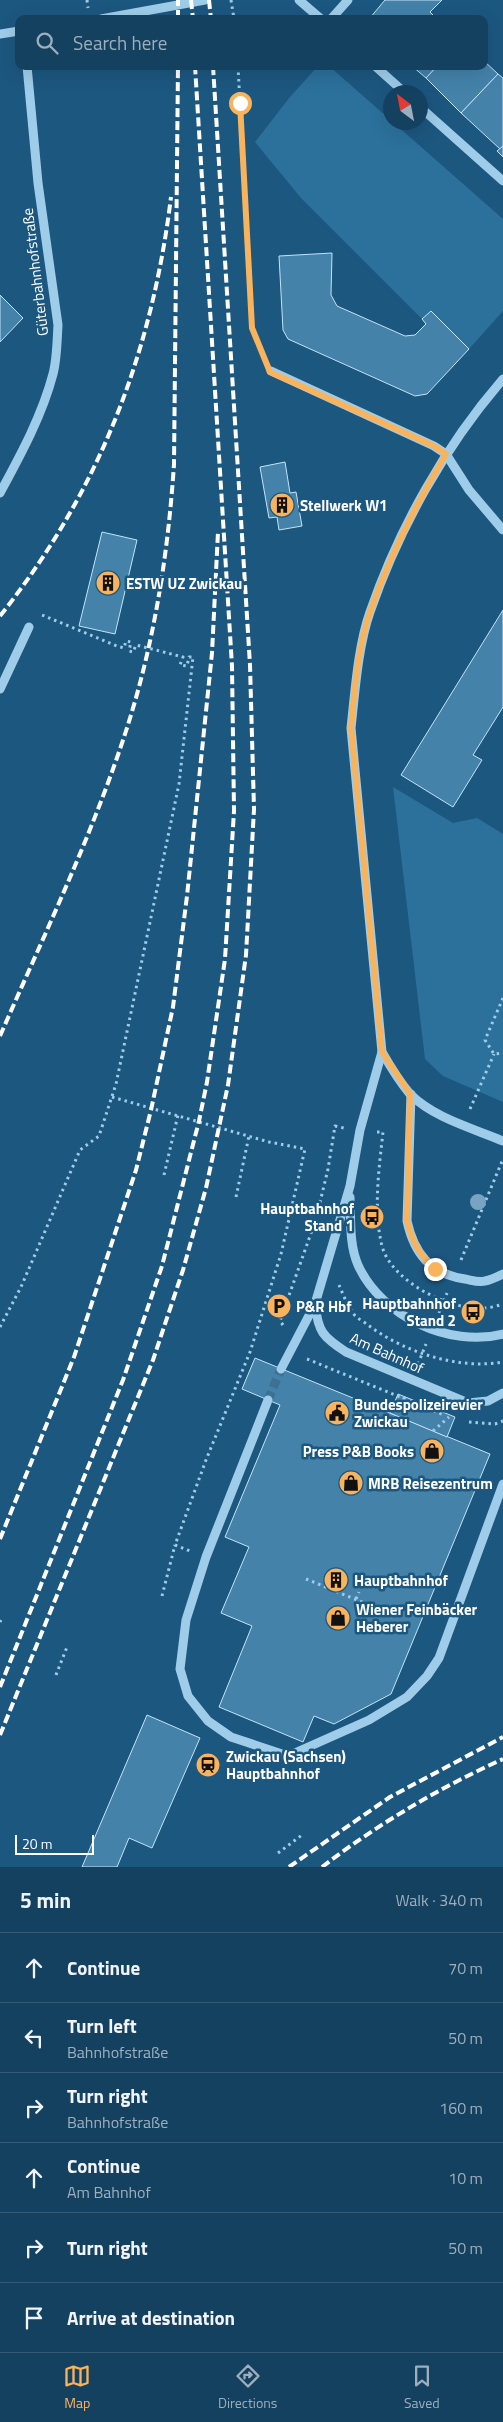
<!DOCTYPE html>
<meta charset="utf-8">
<style>
:root{--surface:#154160;--page:#224c69;--text:#f1f3f6;--muted:#9dafbd;--line:#345a75;--accent:#fab35d}
body{margin:0;font-family:"Titillium Web",sans-serif;background:var(--page);color:var(--text)}
.compass{position:absolute;left:383px;top:85px;width:45px;height:45px;border-radius:50%;background:var(--surface);box-shadow:0 5px 20px #0002;rotate:328deg}
.scale{position:absolute;left:15px;bottom:12px;width:79px;box-sizing:border-box;padding-left:5px;border:2px solid #fff;border-top:0;font-size:14px;line-height:18px;white-space:nowrap;color:#fff;-webkit-text-stroke:4px #1c5780;paint-order:stroke}
.stop{position:absolute;width:15px;height:15px;margin:-11px;border:4px solid #fab35d;border-radius:50%;background:#fff}
.stop.end{background:#fab35d;border-color:#fff;box-shadow:0 1px 5px #0008}
.list{margin:0;padding:0;list-style:none}
h2{display:flex;justify-content:space-between;align-items:center;height:65px;margin:0;padding:0 20px;font-size:21px}
h2 small{font-size:16px;font-weight:400;color:var(--muted)}
.list li{display:grid;grid-template-columns:32px 1fr auto;gap:15px;align-items:center;box-sizing:border-box;height:70px;padding:0 20px;border-top:1px solid var(--line)}
.list b{display:block;font-size:19px;white-space:nowrap}
.list p{margin:0;font-size:16px;white-space:nowrap;color:var(--muted)}
.list em{font-size:16px;font-style:normal;color:var(--muted)}
.icon{flex:none;width:28px;height:28px;fill:none;stroke:currentColor;stroke-width:2;stroke-linecap:round;stroke-linejoin:round}
.map{position:relative;flex:none;width:503px;height:1867px;overflow:hidden}
.search{position:absolute;background:var(--surface);box-shadow:0 5px 20px #0002;left:15px;right:15px;top:15px;height:55px;display:flex;align-items:center;gap:12px;box-sizing:border-box;padding:0 18px;border-radius:10px;color:var(--muted);font-size:19px}
.sheet{height:485px;background:var(--surface)}
nav{display:flex;justify-content:space-around;align-items:center;box-sizing:border-box;height:70px;border-top:1px solid var(--line);background:var(--surface);font-size:14px;color:var(--muted)}
nav a{display:grid;justify-items:center;gap:2px}
nav .on{color:var(--accent)}
.map>svg:first-child{display:block}
.green{fill:#2b719c}
.building{fill:#4482aa;stroke:#c4e3f7}
.lines{fill:none;stroke-linecap:round;stroke-linejoin:round}
.minor-tunnel{stroke:#3e7093;stroke-width:9;stroke-dasharray:9 4.5;stroke-linecap:butt}
.path{stroke:#9fcde9;stroke-width:3;stroke-dasharray:2.5 4;stroke-linecap:butt}
.minor{stroke:#9fcde9;stroke-width:9}
.rail{stroke:#fff;stroke-width:4;stroke-dasharray:9 4;stroke-linecap:butt}
.tree{fill:#78a4c1}
.route{stroke:#fab35d;stroke-width:6}
.labels{text-anchor:middle;dominant-baseline:central;stroke-width:5;stroke-linejoin:round;paint-order:stroke}
.street-label{font-size:15px;fill:#fff;stroke:#1c5780}
.poi-label{font-size:15px;font-weight:bold;fill:#fff;stroke:#1c5780;text-anchor:start}
</style>
<div class="map">
<svg width="503" height="1867" viewBox="0 0 503 1867">
<rect width="100%" height="100%" fill="#1c5780"/>
<!-- green -->
<g class="green">
<polygon points="318,66 329,66 503,219 503,311 469,349 431,311 422,319 301,198 255,142 290,97"/>
<polygon points="393,787 453,823 477,818 503,834 503,1102 443,1076 425,1059"/>
</g>
<!-- building -->
<g class="building">
<polygon points="385,0 442,0 430,12 437,19 369,19"/>
<polygon points="484,61 498,74 461,113 426,78 437,66 484,66"/>
<polygon points="412,66 437,66 426,78"/>
<polygon points="498,74 503,78 503,146 500,149 461,113"/>
<polygon points="503,146 503,157 497,151"/>
<polygon points="332,253 331,295 337,306 405,336 415,335 426,324 422,319 431,311 469,349 427,394 415,396 288,339 283,330 279,256"/>
<polygon points="0,295 23,318 0,342"/>
<polygon points="285,462 290,493 296,492 302,526 279,530 277,517 269,518 260,467"/>
<polygon points="102,532 137,540 115,634 79,626"/>
<polygon points="503,610 503,707 473,755 482,760 453,807 401,775"/>
<polygon points="255,1358 490,1454 391,1694 334,1724 314,1716 303,1742 219,1707 252,1626 221,1613 249,1547 225,1537 280,1405 242,1389"/>
<polygon points="398,1394 455,1417 447,1437 390,1413"/>
<polygon points="147,1715 200,1738 152,1848 129,1838 117,1867 82,1867"/>
</g>
<g class="lines">
<!-- minor-tunnel -->
<polyline class="minor-tunnel" points="268,1400 281,1369"/>
<!-- path -->
<g class="path">
<polyline points="87,0 88,8"/>
<polyline points="231,0 234,19"/>
<polyline points="238,66 252,328 264,355"/>
<polyline points="503,998 485,1040 494,1054 503,1053"/>
<polyline points="112,1097 269,1142 305,1149 281,1254 250,1352 206,1460 175,1545 190,1551"/>
<polyline points="470,1109 494,1054"/>
<path d="M377,1132h6c-4,37 -10,78 -1,114 9,35 68,65 102,62 6,0 13,-2 19,-4"/>
<polyline points="164,1175 178,1115"/>
<polyline points="236,1197 249,1136"/>
<polyline points="461,1260 503,1159"/>
<path d="M339,1285c4,9 8,20 14,28 3,5 10,8 15,12 36,27 90,45 135,37"/>
<polyline points="439,1313 447,1293"/>
<polyline points="283,1325 280,1321 316,1219 328,1169 335,1126 344,1128"/>
<polyline points="0,1327 21,1287 80,1150 99,1136 116,1084 179,784 193,657 189,657 187,666 180,665 183,657 136,645 133,652 129,651 131,642 126,641 124,648 117,646 42,615"/>
<polyline points="307,1359 444,1415"/>
<polyline points="418,1364 426,1344"/>
<polyline points="404,1397 406,1420"/>
<polyline points="469,1422 495,1424 503,1421"/>
<polyline points="433,1431 449,1417"/>
<polyline points="306,1579 379,1609"/>
<polyline points="338,1592 341,1584"/>
<polyline points="162,1596 175,1545"/>
<polyline points="356,1599 359,1592"/>
<polyline points="0,1622 1,1620"/>
<polyline points="56,1675 67,1647"/>
<polyline points="278,1853 302,1835"/>
</g>
<!-- minor -->
<g class="minor">
<polyline points="299,0 321,19"/>
<polyline points="101,19 205,0"/>
<polyline points="331,19 348,0"/>
<polyline points="0,34 19,31"/>
<polyline points="375,66 404,92"/>
<polyline points="420,107 503,181"/>
<polyline points="271,371 434,446 446,454 469,490 503,530"/>
<path d="M503,379c-58,67 -104,149 -133,233 -12,34 -15,80 -19,116l31,324c8,14 17,29 28,42 24,24 62,34 93,47"/>
<path d="M0,493c20,-37 42,-77 53,-119 4,-15 4,-33 5,-49l-20,-142 -11,-117"/>
<polyline points="0,689 29,627"/>
<path d="M382,1052l-22,78 -10,56 -35,118c3,28 8,33 31,48l122,51 20,-2 15,-8"/>
<path d="M411,1094l-4,127c7,32 23,53 58,58 6,1 14,4 20,2 6,-1 12,-4 18,-7"/>
<path d="M350,1197c1,22 -1,48 8,68 23,51 91,83 145,69"/>
<polyline points="281,1369 315,1304"/>
<polyline points="268,1400 206,1557 186,1620 180,1669 188,1696 208,1721 231,1737 288,1756 369,1720 407,1697 427,1676 439,1658 503,1484"/>
</g>
<!-- rail -->
<g class="rail">
<polyline points="191,0 193,19"/>
<polyline points="209,0 211,19"/>
<polyline points="178,19 178,0"/>
<path d="M0,616c99,-124 152,-263 171,-419"/>
<path d="M0,1036c44,-101 92,-200 126,-305 28,-87 42,-176 48,-267l4,-398"/>
<polyline points="0,1539 74,1357 136,1170 151,1110 173,1007 187,896 212,653 218,532"/>
<polyline points="0,1687 123,1380 162,1266 199,1121 207,1082 225,959 234,811 232,666 195,66"/>
<polyline points="0,1735 153,1360 183,1270 206,1188 228,1085 246,955 254,809 250,665 213,66"/>
<polyline points="289,1867 390,1797 503,1737"/>
<path d="M322,1867c56,-43 117,-79 181,-108"/>
</g>
</g>
<!-- trees -->
<circle class="tree" cx="478" cy="1202" r="8"/>
<g class="lines">
<!-- route -->
<path class="route" d="M240,103l12,225 18,44 164,74 12,8c-30,50 -57,103 -76,158 -12,33 -16,81 -19,116l31,324 28,42 -3,127c5,20 12,34 28,48"/>
</g>
<!-- icons -->
<defs>
<symbol id="building-disc" viewBox="-11 -11 22 22"><circle r="9.5" fill="#fab35d" stroke="#1c5780"/><path d="M-4-6H4V6H1V3H-1V6H-4ZM-2.5-4.3h1.7v1.8h-1.7ZM.8-4.3h1.7v1.8H.8ZM-2.5-1h1.7V.8h-1.7ZM.8-1h1.7V.8H.8Z" fill="#111"/></symbol>
<symbol id="bus-disc" viewBox="-11 -11 22 22"><circle r="9.5" fill="#fab35d" stroke="#1c5780"/><path d="M-5-6H5V4H4V6H2V4H-2V6H-4V4H-5ZM-3.5-4V0h7V-4ZM-3.5 1.2v1.5H-2V1.2ZM2 1.2v1.5H3.5V1.2Z" fill="#111"/></symbol>
<symbol id="parking-disc" viewBox="-11 -11 22 22"><circle r="9.5" fill="#fab35d" stroke="#1c5780"/><path d="M-3.5-5.5H1a3.5 3.5 0 0 1 0 7H-1V5.5H-3.5ZM-1-3.4V-.6H.8a1.4 1.4 0 0 0 0-2.8Z" fill="#111"/></symbol>
<symbol id="civic-disc" viewBox="-11 -11 22 22"><circle r="9.5" fill="#fab35d" stroke="#1c5780"/><path d="M-.6-6.5H3V-4.5H.6V-3L4-1V1h2V6H-6V1h2V-1L-.6-3ZM-1.2 2.5V6h2.4V2.5Z" fill="#111"/></symbol>
<symbol id="shop-disc" viewBox="-11 -11 22 22"><circle r="9.5" fill="#fab35d" stroke="#1c5780"/><path d="M-5-2.5h2.3a2.7 3.5 0 0 1 5.4 0H5L5.5 6h-11ZM-1.5-2.5h3a1.5 2.3 0 0 0-3 0Z" fill="#111"/></symbol>
<symbol id="station-disc" viewBox="-11 -11 22 22"><circle r="9.5" fill="#fab35d" stroke="#1c5780"/><path d="M-3-6H3Q5-6 5-4V2Q5 4 3 4L4.5 6H3L1.5 4h-3L-3 6H-4.5L-3 4Q-5 4-5 2V-4Q-5-6-3-6ZM-3.5-4v3h7v-3ZM-3.5 1v1.5H-2V1ZM2 1v1.5H3.5V1Z" fill="#111"/></symbol>
</defs>
<g fill-rule="evenodd">
<use href="#building-disc" x="268" y="491" width="28" height="28"/>
<use href="#building-disc" x="94" y="569" width="28" height="28"/>
<use href="#bus-disc" x="358" y="1203" width="28" height="28"/>
<use href="#parking-disc" x="265" y="1292" width="28" height="28"/>
<use href="#bus-disc" x="459" y="1298" width="28" height="28"/>
<use href="#civic-disc" x="323" y="1399" width="28" height="28"/>
<use href="#shop-disc" x="418" y="1437" width="28" height="28"/>
<use href="#shop-disc" x="337" y="1469" width="28" height="28"/>
<use href="#building-disc" x="322" y="1566" width="28" height="28"/>
<use href="#shop-disc" x="324" y="1604" width="28" height="28"/>
<use href="#station-disc" x="194" y="1751" width="28" height="28"/>
</g>
<g class="labels">
<!-- street labels -->
<g class="street-label">
<text transform="translate(35 272) rotate(-97)">Güterbahnhofstraße</text>
<text transform="translate(387 1353) rotate(24)">Am Bahnhof</text>
</g>
<!-- poi labels -->
<g class="poi-label">
<text x="300" y="505">Stellwerk W1</text>
<text x="126" y="583">ESTW UZ Zwickau</text>
<text x="354" y="1208" text-anchor="end">Hauptbahnhof<tspan x="354" dy="17">Stand 1</tspan></text>
<text x="456" y="1303" text-anchor="end">Hauptbahnhof<tspan x="456" dy="17">Stand 2</tspan></text>
<text x="296" y="1306">P&amp;R Hbf</text>
<text x="354" y="1404">Bundespolizeirevier<tspan x="354" dy="17">Zwickau</tspan></text>
<text x="414" y="1451" text-anchor="end">Press P&amp;B Books</text>
<text x="368" y="1483">MRB Reisezentrum</text>
<text x="354" y="1580">Hauptbahnhof</text>
<text x="356" y="1609">Wiener Feinbäcker<tspan x="356" dy="17">Heberer</tspan></text>
<text x="226" y="1756">Zwickau (Sachsen)<tspan x="226" dy="17">Hauptbahnhof</tspan></text>
</g>
</g>
</svg>
<svg class="compass" viewBox="-18 -18 36 36"><path d="M0-13l5 13h-10z" fill="#e53935"/><path d="M0 13l5-13h-10z" fill="#9dafbd"/></svg>
<div class="scale">20 m</div>
<div class="stop" style="left:240px;top:103px"></div>
<div class="stop end" style="left:435px;top:1269px"></div>
<div class="search"><svg class="icon" aria-label="search" viewBox="0 0 24 24"><circle cx="10" cy="10" r="6"/><path d="M15 15l6 6"/></svg>Search here</div>
</div>
<section class="sheet">
<h2>5 min<small>Walk · 340 m</small></h2>
<ul class="list">
<li><svg class="icon" aria-label="ahead" viewBox="0 0 24 24"><path d="M12 20V5M6 11l6-6 6 6"/></svg><div><b>Continue</b></div><em>70 m</em></li>
<li><svg class="icon" aria-label="left" viewBox="0 0 24 24"><path d="M17 20v-9H6M10 6l-5 5 5 5"/></svg><div><b>Turn left</b><p>Bahnhofstraße</p></div><em>50 m</em></li>
<li><svg class="icon" aria-label="right" viewBox="0 0 24 24"><path d="M7 20v-9h11M14 6l5 5-5 5"/></svg><div><b>Turn right</b><p>Bahnhofstraße</p></div><em>160 m</em></li>
<li><svg class="icon" aria-label="ahead" viewBox="0 0 24 24"><path d="M12 20V5M6 11l6-6 6 6"/></svg><div><b>Continue</b><p>Am Bahnhof</p></div><em>10 m</em></li>
<li><svg class="icon" aria-label="right" viewBox="0 0 24 24"><path d="M7 20v-9h11M14 6l5 5-5 5"/></svg><div><b>Turn right</b></div><em>50 m</em></li>
<li><svg class="icon" aria-label="arrive" viewBox="0 0 24 24"><path d="M6 21V4h12l-3 4 3 4H6"/></svg><div><b>Arrive at destination</b></div></li>
</ul>
</section>
<nav>
<a class="on"><svg class="icon" aria-label="map" viewBox="0 0 24 24"><path d="M3 6l6-2 6 2 6-2v14l-6 2-6-2-6 2zM9 4v14M15 6v14"/></svg>Map</a>
<a><svg class="icon" aria-label="directions" viewBox="0 0 24 24"><path d="M12 3l9 9-9 9-9-9zM9 14v-3h6M13 9l2 2-2 2"/></svg>Directions</a>
<a><svg class="icon" aria-label="saved" viewBox="0 0 24 24"><path d="M7 4h10v16l-5-4-5 4z"/></svg>Saved</a>
</nav>
